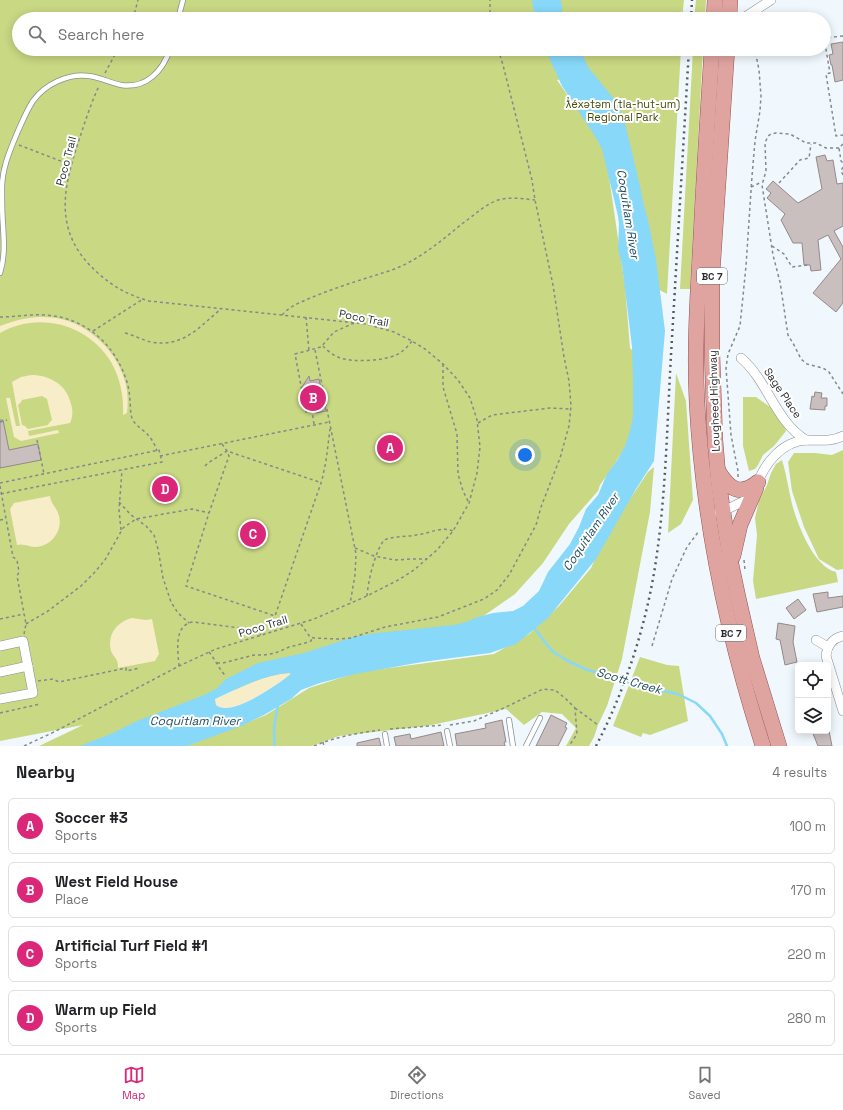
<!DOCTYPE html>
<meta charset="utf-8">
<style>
:root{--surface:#fff;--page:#f6f6f6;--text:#202124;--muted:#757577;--line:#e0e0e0;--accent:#db2777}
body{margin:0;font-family:"Space Grotesk",sans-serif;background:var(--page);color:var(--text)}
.controls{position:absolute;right:12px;bottom:12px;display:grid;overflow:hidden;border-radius:6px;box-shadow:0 2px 10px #0003}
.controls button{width:36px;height:36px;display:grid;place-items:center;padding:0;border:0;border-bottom:1px solid var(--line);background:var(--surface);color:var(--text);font:20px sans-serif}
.you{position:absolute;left:525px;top:455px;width:14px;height:14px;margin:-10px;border:3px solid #fff;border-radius:50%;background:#1a73e8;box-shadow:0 0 0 6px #1a73e833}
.badge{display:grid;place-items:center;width:26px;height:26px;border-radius:50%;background:var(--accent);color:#fff;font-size:13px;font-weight:700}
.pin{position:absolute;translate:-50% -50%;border:2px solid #fff;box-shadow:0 1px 4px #0006}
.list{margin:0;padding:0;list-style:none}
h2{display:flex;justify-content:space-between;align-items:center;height:52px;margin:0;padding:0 16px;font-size:17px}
h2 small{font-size:13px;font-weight:400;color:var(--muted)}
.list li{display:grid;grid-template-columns:26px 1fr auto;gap:12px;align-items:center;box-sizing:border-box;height:56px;margin:0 8px 8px;padding:0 8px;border:1px solid var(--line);border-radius:6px}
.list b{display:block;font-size:15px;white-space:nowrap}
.list p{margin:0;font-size:13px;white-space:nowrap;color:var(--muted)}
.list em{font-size:13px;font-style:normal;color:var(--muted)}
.icon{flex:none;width:22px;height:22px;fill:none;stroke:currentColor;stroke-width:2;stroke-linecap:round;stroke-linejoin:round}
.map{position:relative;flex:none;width:843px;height:746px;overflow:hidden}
.search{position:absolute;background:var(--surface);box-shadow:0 2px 10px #0003;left:12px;right:12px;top:12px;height:44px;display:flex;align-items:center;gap:10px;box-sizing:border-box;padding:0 14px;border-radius:22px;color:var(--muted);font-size:15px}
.sheet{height:308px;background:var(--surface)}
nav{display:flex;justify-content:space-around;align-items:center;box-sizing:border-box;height:56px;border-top:1px solid var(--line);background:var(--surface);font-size:11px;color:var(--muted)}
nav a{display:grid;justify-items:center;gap:2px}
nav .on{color:var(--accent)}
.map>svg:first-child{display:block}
.green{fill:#c9d883;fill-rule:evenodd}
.sand{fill:#f7edc8;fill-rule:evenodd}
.water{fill:#88d8f9;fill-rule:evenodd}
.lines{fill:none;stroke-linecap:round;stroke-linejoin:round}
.stream{stroke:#88d8f9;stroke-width:2.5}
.building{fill:#c9bfbe;stroke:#938988}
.lane-casing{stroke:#888f94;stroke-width:6}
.street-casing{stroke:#888f94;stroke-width:10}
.primary-casing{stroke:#93534f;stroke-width:16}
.path{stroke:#83898c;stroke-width:1.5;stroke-dasharray:3 3;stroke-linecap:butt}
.lane{stroke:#fff;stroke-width:4.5}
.street{stroke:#fff;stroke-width:9}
.primary{stroke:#e0a4a0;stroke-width:15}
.rail{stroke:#575b5e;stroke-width:2.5;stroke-dasharray:2 4;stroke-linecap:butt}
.labels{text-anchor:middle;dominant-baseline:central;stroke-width:4;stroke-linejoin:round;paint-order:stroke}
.shield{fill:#fff;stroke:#6a6c6d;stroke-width:1}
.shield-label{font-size:10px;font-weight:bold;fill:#2a2d2f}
.park-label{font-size:11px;fill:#444d0a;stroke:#fff}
.street-label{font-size:11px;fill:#2a2d2f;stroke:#fff}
.water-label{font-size:12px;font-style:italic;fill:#204e5f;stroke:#fff}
</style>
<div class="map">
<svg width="843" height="746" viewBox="0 0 843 746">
<rect width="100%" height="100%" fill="#f0f8fe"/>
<!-- green -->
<g class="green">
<path d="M0,0h684l-2,19h-663v30h662l-14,245 -13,-7 -20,137 -8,22 -16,25 -10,14 -2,6 -29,33 -26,39 -28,31 -33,23 -41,23 -241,58 -114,48h-47l44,-21 -83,16zM584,74l-15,17 8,18 -20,-29zM609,177l12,42 22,143 -13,-14 -5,-62z"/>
<polygon points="696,0 706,0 705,19 694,19"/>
<polygon points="693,49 703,49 690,289 680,289"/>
<polygon points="676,373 686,401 693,500 681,524 668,533"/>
<polygon points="743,397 756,397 773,409 783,424 786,431 774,446 763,455 758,465 755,469 749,471 743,446"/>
<polygon points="843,450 843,569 837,570 819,559 804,527 792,491 788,462 794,453 815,453 832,455"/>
<path d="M782,460c5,16 7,34 12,51 6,19 21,56 42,61l2,10 -82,17 -3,-18 4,-46 -2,-17 4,-17 8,-16 4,-12 5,-9z"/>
<polygon points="654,467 650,512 622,659 607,706 598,725 594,737 589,746 566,746 576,728 562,714 542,712 524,725 506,709 427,726 339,736 312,746 186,746 266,715 309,688 359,672 494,654 529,634 559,606 591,568 606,535 648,472"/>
<polygon points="640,657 667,665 679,666 688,721 650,735 643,733 641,737 613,726"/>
</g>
<!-- sand -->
<g class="sand">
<path d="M38,317c6,0 12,0 18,1 33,5 63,35 70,67 2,10 2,19 1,28l-4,2c1,-19 -3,-37 -12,-53 -23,-38 -73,-51 -111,-29v-7c13,-5 24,-8 38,-9z"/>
<path d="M31,375c19,0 36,10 40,29 2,6 2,13 -1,19l-42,8 1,5 29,-6 1,3 -38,8 -7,-4 -8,-39h4l6,28h4l-8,-44 9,-5zM42,396l5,3 5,21 -3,3 -1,2 -20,4 -3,-3 -3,-1 -4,-20 3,-3 1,-2z"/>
<path d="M50,496c1,9 7,11 9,20 4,15 -8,30 -23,31 -7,0 -12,-4 -19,-2l-7,-36 4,-6z"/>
<path d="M132,618l14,2 6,-1 7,35 -4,7 -37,7c0,-3 0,-6 -2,-9 -2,-3 -4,-5 -5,-8 -4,-17 6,-29 21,-33z"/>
<path d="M289,673l2,1c-13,9 -59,44 -75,31l-1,-6c24,-11 48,-24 74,-26z"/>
</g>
<!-- water -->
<g class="water">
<polygon points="532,0 561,0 563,19 535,19"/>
<path d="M545,49h35l8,18 26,32 9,16 17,71 3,16 5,18 8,39 9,72 -11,130 -18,28 -40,70 -48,59 -32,26 -26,9 -68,9 -67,12 -35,9 -19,7 -10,9 -27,16 -23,11 -54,20h-107l33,-13 24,-12 67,-26 12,-6 10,-10 32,-16 46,-10 49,-16 24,-4 77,-8 12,-3 12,-5 15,-4 20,-2 10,-5 16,-15 9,-19 22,-28 9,-17 7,-18 12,-14 9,-21 11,-15 7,-13 5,-15 3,-15v-37l-1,-32 -3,-25 -7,-57 -4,-16 1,-25 -1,-8 -16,-67 -6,-11 -34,-52zM289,673l2,1c-13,10 -60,44 -75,31l-1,-6c24,-11 48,-24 74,-26z"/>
</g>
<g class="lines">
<!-- stream -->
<g class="stream">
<polyline points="534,628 552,651 568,661 585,669 640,686 678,694 696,703 710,716 722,734 727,746"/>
<path d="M274,746c1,-6 0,-11 0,-17 1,-8 2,-16 4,-24"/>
</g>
</g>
<!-- building -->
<g class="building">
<polygon points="843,42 843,80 835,82 832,65 831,65 829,55 833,54 831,44"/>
<polygon points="825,155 827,161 833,160 837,184 843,183 843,226 834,231 843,247 843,303 836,312 813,293 841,259 828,235 818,240 821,270 811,271 810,265 804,265 802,243 793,243 781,220 785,214 767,198 771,193 766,189 773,181 798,203 822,189 816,157"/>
<polygon points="309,376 310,381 319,379 326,411 316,413 315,408 306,410 302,387"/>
<polygon points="815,392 822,393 821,398 827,398 827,406 825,406 825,410 810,409 812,396 814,397"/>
<polygon points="0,420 3,420 9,450 38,444 41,460 0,468"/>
<polygon points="828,592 828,598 843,596 843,607 817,612 813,594"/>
<polygon points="798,599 806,610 794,619 786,608"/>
<polygon points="778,623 795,626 793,642 797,662 785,665 780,640 776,639"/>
<polygon points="551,715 567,723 565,727 567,728 558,746 536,746"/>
<polygon points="502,720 506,742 504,742 505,746 457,746 455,734 486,728 485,724"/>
<polygon points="812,731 829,731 832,746 818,746"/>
<polygon points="441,732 444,746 396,746 394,737 410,734 411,739"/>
<polygon points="379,738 381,746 357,746 357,743"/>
</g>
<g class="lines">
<defs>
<g id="lane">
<polyline points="178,19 183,0"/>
<path d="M0,273c5,-16 4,-31 3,-48 -1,-11 -1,-22 -1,-33 -1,-22 8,-42 16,-61 5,-11 9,-21 15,-30 12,-17 36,-28 56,-25 11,1 21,7 32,9 25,4 42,-14 49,-36"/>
<polyline points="509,720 513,746"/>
<polyline points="447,731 450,746"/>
<polyline points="385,734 387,746"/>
<polyline points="526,746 540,718"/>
</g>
<g id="street">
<polyline points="742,19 771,0"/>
<path d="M741,358c27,23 34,63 65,82"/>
<path d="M757,485c7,-21 25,-44 50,-45 13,0 24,2 36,-4"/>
<polyline points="719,513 742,502 750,496"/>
<path d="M843,636c-10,2 -16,10 -17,20l17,55"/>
<polyline points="816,640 828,647"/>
<polyline points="0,646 23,641 33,693 0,699"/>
<polyline points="0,672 28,666"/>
</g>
<g id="primary">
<polyline points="714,19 715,0"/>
<polyline points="729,19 730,0"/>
<path d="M712,49c-4,62 -8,125 -11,187 -3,56 -7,111 -4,167 6,117 30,231 66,343"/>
<polyline points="727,49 712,275 712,352 715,440 719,486 731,564 738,597 752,658 779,746"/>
<path d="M718,471c11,18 22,26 40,11"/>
<polyline points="733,556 740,525 756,488"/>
</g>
</defs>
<!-- lane casing -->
<use href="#lane" class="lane-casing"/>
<!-- street casing -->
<use href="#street" class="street-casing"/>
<!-- primary casing -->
<use href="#primary" class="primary-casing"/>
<!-- path -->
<g class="path">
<polyline points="133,19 138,0"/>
<polyline points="490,19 490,0"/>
<polyline points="843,36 824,38 830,73 826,74 836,136 843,135"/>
<polyline points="105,73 118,49"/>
<polyline points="843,144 839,148 841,161 843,163"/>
<polyline points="19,145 71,165"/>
<polyline points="839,148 826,148 816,143 806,143 790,134 776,133 771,134 768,136 765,143 766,171 762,185 773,255 780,282 788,335 794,345 801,359 807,364 823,368 829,372 843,394"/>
<polyline points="843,167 841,171 843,175"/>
<polyline points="779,183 800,160 809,158 811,144"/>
<polyline points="751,187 762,182"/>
<polyline points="772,246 784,254 792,267 808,265"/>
<path d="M282,315c8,-9 17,-12 26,-16 28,-12 56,-20 84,-29 27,-10 49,-29 71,-47 12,-8 24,-21 39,-24 11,-2 22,0 33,1"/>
<path d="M0,317c15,0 30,-3 46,-2 40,3 69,29 81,67 2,7 3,14 3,21 1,5 0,10 2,15 3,8 11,11 16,17 4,4 7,10 9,16"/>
<polyline points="306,317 309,351"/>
<polyline points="93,331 143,299"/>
<path d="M125,333c9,2 17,7 26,9 32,6 48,-15 70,-33"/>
<path d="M323,346c4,4 9,9 15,11 13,6 45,4 58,-2 7,-3 12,-9 16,-14"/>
<polyline points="315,350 356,554 355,575 350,604"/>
<polyline points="443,364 443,387 457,434 458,474 463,491 469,503"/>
<polyline points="0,422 7,420"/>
<polyline points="478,423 492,415 550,408 571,409"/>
<polyline points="314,424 312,411 306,412 295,354 321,347 334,332 354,323"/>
<polyline points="37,440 44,474"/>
<polyline points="222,444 227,451 229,456 209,513 186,586 275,616 322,480 326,461 330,429"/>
<polyline points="160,456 329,422"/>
<polyline points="205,466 208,463 227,451 319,482"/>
<polyline points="738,477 738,471 731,435 726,368 728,354 740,326 746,266 752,176 755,141 760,111 761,96 759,70 757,60 754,49"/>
<polyline points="0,483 159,450 162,462 0,494"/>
<polyline points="0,486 13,557 17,560 19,572 17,576 26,624 24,634"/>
<polyline points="119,502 131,515 146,526 154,535 158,549 163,578 171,602 178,613 189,623"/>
<polyline points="0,520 6,519"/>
<polyline points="121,530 119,510 122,470"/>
<polyline points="355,548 374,556 395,560 412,559 427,559"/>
<polyline points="744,560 745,570"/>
<path d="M367,596c1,-15 8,-44 17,-56 10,-4 21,-3 32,-5 12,-1 25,-9 37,-4"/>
<polyline points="0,619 24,614"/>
<polyline points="26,624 48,611 81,586 94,573 105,560 123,528 136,519 192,509 209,513"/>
<polyline points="301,624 310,637 314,638 338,639 351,638 385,627 438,617 484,599 497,590 509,575 536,525 541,507 560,458 569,426 571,406 569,381 564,357 553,285 535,200 532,180 503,65 498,49"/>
<polyline points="652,646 672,579 687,547 699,531"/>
<path d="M209,652c6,7 11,19 17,24"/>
<polyline points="217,663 223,663 254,655 264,655 275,653 285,649 289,647 305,643 311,641 312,638"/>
<path d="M179,666c-1,-14 -6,-41 14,-44l55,7 9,3 4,3"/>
<polyline points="38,681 53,679 59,682 126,668 126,671 140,668"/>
<polyline points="575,708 598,725"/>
<polyline points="0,713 40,704"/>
<polyline points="450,725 474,721 506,707 543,689 555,690 566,699 575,708 577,734 569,746"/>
<polyline points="390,729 444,725"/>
<polyline points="323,742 324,746"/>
<path d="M24,746l30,-14 125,-66 37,-17 98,-30 53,-23 33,-17 14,-9 23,-20 16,-19 16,-28 8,-30 3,-26 -3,-27 -7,-22 -12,-18 -15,-16 -18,-15 -13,-8 -18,-9 -28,-8 -217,-23c-20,-6 -34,-13 -50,-27 -46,-40 -37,-83 -20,-134 6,-18 12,-37 20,-54"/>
<path d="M314,746c21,-9 44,-13 66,-16"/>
</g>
<!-- lane -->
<use href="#lane" class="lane"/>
<!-- street -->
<use href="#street" class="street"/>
<!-- primary -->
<use href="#primary" class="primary"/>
<!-- rail -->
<g class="rail">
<polyline points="691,19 692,0"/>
<path d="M596,746c29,-56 49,-117 59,-179 11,-70 12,-142 16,-212 6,-102 12,-204 18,-306"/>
</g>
</g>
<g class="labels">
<!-- shield labels -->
<g class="shield">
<rect x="697" y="268" width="30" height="16" rx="3"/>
<rect x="716" y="625" width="30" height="16" rx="3"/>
</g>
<g class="shield-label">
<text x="712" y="276">BC 7</text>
<text x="731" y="633">BC 7</text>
</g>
<!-- park labels -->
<g class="park-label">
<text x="623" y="104">ƛ̓éxətəm (tla-hut-um)<tspan x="623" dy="13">Regional Park</tspan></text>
</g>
<!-- street labels -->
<g class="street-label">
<text transform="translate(66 161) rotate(-75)">Poco Trail</text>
<text transform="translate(364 318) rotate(11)">Poco Trail</text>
<text transform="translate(783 393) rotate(56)">Sage Place</text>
<text transform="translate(714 401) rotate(-92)">Lougheed Highway</text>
<text transform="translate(263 626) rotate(-17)">Poco Trail</text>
</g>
<!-- water labels -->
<g class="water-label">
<text transform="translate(628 214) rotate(81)">Coquitlam River</text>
<text transform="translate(591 532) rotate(-56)">Coquitlam River</text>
<text transform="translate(629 681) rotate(16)">Scott Creek</text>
<text x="195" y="721">Coquitlam River</text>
</g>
</g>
</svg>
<div class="controls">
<button><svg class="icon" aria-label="locate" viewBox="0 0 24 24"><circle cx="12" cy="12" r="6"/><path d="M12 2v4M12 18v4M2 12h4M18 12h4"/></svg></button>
<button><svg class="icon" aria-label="layers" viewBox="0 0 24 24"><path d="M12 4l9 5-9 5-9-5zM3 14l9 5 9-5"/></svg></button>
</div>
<div class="you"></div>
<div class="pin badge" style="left:390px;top:448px">A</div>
<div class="pin badge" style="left:313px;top:398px">B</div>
<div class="pin badge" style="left:253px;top:534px">C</div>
<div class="pin badge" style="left:165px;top:489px">D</div>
<div class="search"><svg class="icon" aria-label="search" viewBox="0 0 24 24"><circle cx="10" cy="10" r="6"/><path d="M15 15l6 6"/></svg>Search here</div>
</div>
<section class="sheet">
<h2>Nearby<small>4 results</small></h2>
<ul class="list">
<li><span class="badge">A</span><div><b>Soccer #3</b><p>Sports</p></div><em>100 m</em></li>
<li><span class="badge">B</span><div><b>West Field House</b><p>Place</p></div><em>170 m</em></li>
<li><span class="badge">C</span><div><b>Artificial Turf Field #1</b><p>Sports</p></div><em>220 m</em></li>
<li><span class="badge">D</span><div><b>Warm up Field</b><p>Sports</p></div><em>280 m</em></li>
</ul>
</section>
<nav>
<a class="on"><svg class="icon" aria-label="map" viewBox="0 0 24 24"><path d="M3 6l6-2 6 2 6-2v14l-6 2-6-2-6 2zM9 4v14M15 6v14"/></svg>Map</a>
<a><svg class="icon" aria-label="directions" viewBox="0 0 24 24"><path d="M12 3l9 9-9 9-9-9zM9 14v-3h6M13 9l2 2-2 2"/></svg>Directions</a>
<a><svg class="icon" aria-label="saved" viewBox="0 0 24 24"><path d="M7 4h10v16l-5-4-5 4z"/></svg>Saved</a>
</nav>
